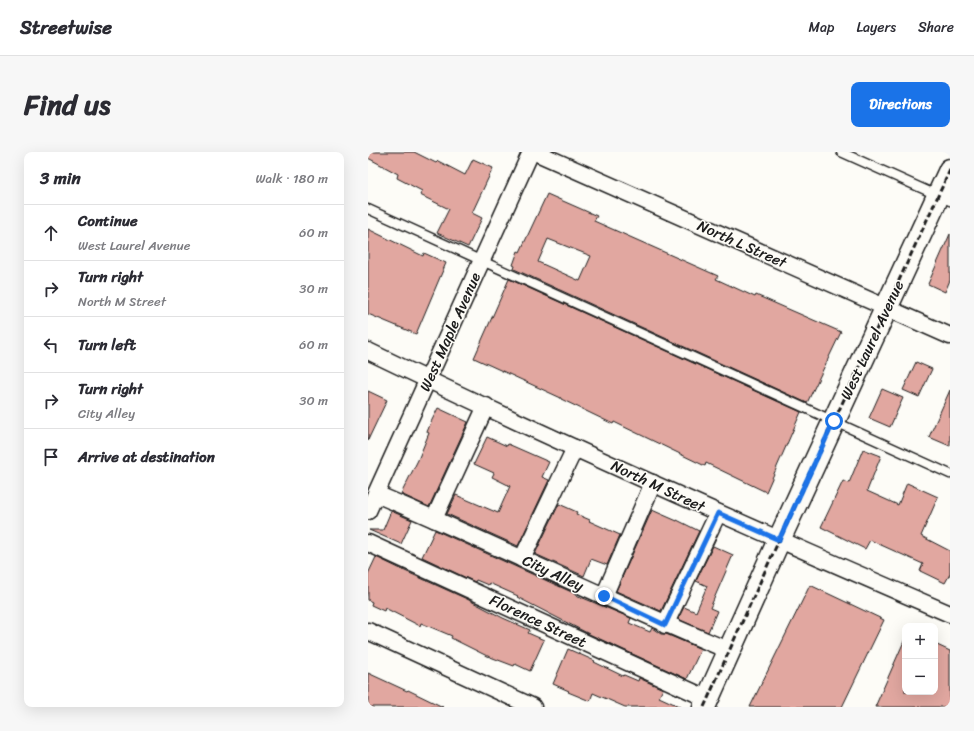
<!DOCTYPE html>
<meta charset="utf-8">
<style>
:root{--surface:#fff;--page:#f7f7f7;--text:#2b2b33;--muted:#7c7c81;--line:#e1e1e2;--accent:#1a73e8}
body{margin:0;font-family:Sriracha,sans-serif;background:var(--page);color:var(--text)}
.controls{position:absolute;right:12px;bottom:12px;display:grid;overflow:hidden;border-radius:8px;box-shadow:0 4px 16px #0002}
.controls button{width:36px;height:36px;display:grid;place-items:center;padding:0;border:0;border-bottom:1px solid var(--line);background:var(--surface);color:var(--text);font:20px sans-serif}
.stop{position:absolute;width:12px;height:12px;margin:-9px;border:3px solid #1a73e8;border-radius:50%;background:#fff}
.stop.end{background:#1a73e8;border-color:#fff;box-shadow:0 1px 4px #0008}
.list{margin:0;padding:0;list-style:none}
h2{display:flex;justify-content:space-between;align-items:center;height:52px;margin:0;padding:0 16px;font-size:17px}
h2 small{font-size:13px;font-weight:400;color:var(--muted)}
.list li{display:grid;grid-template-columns:26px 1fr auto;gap:12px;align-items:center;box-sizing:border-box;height:56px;padding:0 16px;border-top:1px solid var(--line)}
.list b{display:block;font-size:15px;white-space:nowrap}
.list p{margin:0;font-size:13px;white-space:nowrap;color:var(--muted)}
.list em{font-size:13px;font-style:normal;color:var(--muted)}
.icon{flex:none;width:22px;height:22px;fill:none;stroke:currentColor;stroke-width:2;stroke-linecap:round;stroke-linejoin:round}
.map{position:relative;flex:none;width:582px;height:555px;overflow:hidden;border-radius:8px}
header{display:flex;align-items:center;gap:24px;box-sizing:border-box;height:56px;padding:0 20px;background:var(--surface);border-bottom:1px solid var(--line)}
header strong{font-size:19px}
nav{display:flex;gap:22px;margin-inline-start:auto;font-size:14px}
.intro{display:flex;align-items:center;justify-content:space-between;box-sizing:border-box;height:96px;padding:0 24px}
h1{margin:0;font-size:28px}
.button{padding:10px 18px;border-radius:8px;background:var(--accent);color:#fff;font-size:14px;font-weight:700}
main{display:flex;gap:24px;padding:0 24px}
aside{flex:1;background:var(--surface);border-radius:8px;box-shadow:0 4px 16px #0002}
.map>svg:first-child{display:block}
.building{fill:#e1a7a0;stroke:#1c1c1c;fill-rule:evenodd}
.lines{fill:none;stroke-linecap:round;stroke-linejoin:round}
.lane-casing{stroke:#1c1c1c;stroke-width:11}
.street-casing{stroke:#1c1c1c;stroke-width:19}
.secondary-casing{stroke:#1c1c1c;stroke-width:25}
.lane{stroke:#fdfcf7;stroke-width:8}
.street{stroke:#fdfcf7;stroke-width:16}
.secondary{stroke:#fdfcf7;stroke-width:22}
.rail{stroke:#1c1c1c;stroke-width:3;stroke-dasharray:6 3;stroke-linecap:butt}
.route{stroke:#1a73e8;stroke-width:5}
.labels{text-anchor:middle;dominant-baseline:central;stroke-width:3;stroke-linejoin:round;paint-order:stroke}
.street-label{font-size:15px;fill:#1c1c1c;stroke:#fdfcf7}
</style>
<header>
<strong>Streetwise</strong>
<nav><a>Map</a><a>Layers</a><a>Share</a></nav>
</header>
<div class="intro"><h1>Find us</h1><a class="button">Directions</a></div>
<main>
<aside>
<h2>3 min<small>Walk · 180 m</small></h2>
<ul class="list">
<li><svg class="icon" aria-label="ahead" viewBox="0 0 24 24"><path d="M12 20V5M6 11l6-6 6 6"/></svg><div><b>Continue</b><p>West Laurel Avenue</p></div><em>60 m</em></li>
<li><svg class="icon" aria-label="right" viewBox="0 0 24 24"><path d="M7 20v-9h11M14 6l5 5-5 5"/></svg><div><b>Turn right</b><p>North M Street</p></div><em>30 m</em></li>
<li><svg class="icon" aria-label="left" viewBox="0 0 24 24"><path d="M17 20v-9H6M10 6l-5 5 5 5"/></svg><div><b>Turn left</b></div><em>60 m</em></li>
<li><svg class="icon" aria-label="right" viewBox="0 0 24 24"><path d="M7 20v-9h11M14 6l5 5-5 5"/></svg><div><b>Turn right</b><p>City Alley</p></div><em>30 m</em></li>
<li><svg class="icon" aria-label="arrive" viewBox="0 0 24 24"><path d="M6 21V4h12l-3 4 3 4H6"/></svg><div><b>Arrive at destination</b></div></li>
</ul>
</aside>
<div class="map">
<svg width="582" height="555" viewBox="0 0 582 555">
<rect width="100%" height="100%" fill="#fdfcf7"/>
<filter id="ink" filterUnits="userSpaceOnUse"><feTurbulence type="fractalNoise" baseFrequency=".025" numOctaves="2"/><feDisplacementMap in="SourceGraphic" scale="8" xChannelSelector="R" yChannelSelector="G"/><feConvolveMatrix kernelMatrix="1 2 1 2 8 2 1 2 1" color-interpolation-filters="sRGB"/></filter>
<g filter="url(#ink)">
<!-- building -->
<g class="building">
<polygon points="0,0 46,0 68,11 70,9 97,23 105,7 125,16 104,61 114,66 100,95 69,81 81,57 52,43 54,39 29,26 30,22 0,6"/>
<path d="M179,42l50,22 -3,5 124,55 -2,3 39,18 1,-2 85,37 -34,71 -293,-134 1,-3 -2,-1 5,-14 2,1zM180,87l43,17 -11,25 -42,-19z"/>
<polygon points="0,77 55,104 56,101 78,111 48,182 0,162"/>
<polygon points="582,82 582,128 577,140 560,132"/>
<polygon points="141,127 433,260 398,340 338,311 337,314 246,270 245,272 193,247 193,246 106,206"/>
<polygon points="548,210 564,217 551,245 535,238"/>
<polygon points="514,237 535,246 522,275 501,266"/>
<polygon points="582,238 582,294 561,285"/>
<polygon points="0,239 19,248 0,288"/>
<polygon points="70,256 100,270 61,355 33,342 50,308 61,281 59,280 63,270"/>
<polygon points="119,285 139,294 140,292 181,310 174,325 181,328 150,394 79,362 88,343 130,361 142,334 124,325 126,321 106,312"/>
<polygon points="495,297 513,304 499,339 530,353 539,331 570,345 553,384 582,399 582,422 577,431 552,419 555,412 502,388 497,397 453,375 475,329 481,331"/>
<polygon points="191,352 209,360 208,362 222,368 221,369 252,383 239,413 223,407 216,424 167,402"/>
<polygon points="284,358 309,369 309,368 331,379 293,459 248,439"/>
<polygon points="23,359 44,368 33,392 1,378 15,378"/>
<polygon points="67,378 208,442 208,443 263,466 261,471 282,480 284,476 293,482 298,482 333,497 319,527 221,482 149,445 150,444 121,431 120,433 108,428 107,430 54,405"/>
<polygon points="345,394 365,403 342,456 349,459 340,480 310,467 316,455 328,460 339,434 328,429"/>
<polygon points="8,405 37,419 99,447 135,466 162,478 160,481 176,488 162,519 147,512 146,514 117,503 83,486 84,484 53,471 52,474 17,456 16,459 3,453 4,450 0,448 0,422"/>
<polygon points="442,433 516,468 474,555 382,555"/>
<polygon points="537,487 537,540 567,540 567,492 582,499 582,555 507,555"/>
<polygon points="200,497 227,509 226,510 255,524 256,523 270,529 271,526 295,537 291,545 313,555 257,555 225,541 222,549 200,540 201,539 185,532"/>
<polygon points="0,521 39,539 40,538 75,555 0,555"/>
</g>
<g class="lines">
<defs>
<g id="lane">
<polyline points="473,0 582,49"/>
<polyline points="0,57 582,322"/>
</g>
<g id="street">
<polyline points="167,0 582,184"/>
<path d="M0,199c192,93 387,179 582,263"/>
<path d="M8,342c119,50 235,108 354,157"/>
<polyline points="0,359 163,0"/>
<polyline points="66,367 118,254"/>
<polyline points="0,391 340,547"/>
<polyline points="154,407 207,296"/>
<polyline points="236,444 285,331"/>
<polyline points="297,473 350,361"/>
<polyline points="0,479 165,555"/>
</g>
<polyline id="secondary" points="336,555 411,388 582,18"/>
</defs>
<!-- lane casing -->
<use href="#lane" class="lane-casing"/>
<!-- street casing -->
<use href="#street" class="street-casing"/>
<!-- secondary casing -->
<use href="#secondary" class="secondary-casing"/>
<!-- lane -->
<use href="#lane" class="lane"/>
<!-- street -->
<use href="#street" class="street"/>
<!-- secondary -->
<use href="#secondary" class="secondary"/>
<!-- rail -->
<polyline class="rail" points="336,555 411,388 582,18"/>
</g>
</g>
<g class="lines" filter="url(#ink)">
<!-- route -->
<polyline class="route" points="236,444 297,473 350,361 411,388 466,269"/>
</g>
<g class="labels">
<!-- street labels -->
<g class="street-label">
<text transform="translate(374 92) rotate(24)">North L Street</text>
<text transform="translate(82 180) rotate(-66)">West Maple Avenue</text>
<text transform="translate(504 188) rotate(-65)">West Laurel Avenue</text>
<text transform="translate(290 334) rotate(25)">North M Street</text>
<text transform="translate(185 421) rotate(25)">City Alley</text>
<text transform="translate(170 469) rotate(25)">Florence Street</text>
</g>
</g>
</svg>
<div class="controls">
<button>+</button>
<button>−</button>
</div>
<div class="stop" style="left:466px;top:269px"></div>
<div class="stop end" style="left:236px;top:444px"></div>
</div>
</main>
